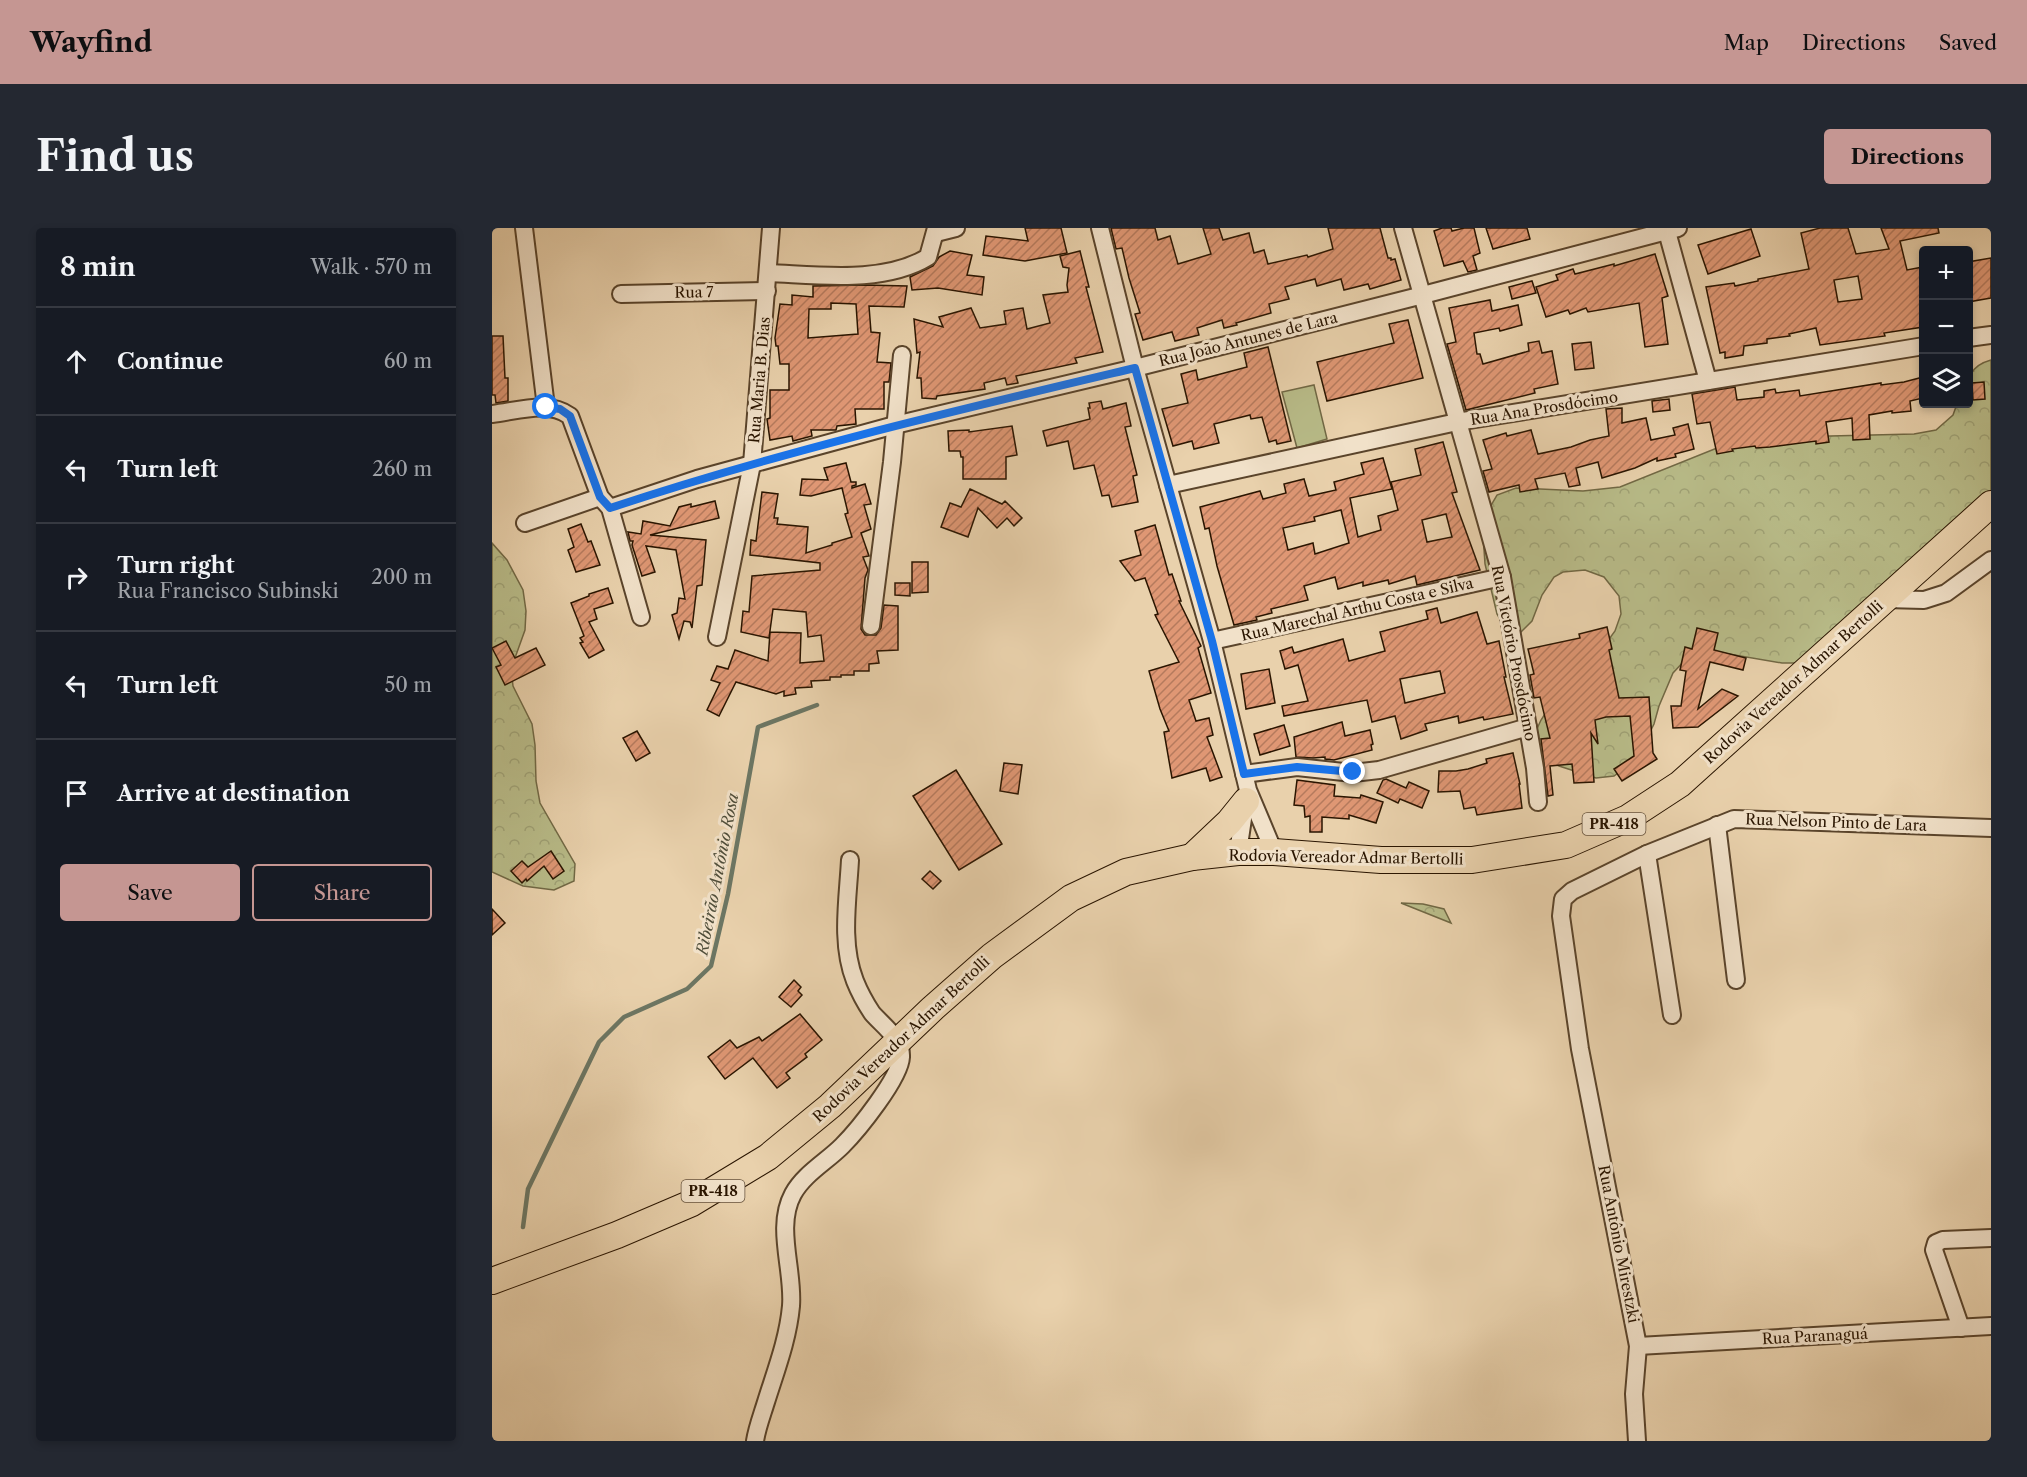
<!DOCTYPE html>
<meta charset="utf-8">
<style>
:root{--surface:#171b24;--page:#242831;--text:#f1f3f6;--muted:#9ea1a6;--line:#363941;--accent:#c59692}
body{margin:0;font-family:"Libre Caslon Text",serif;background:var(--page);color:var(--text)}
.controls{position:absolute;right:18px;top:18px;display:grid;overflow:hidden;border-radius:6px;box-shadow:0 3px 9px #0003}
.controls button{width:54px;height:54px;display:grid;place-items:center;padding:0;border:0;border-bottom:2px solid var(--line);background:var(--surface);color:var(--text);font:30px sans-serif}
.stop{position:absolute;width:18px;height:18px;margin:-14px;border:4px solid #1a73e8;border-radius:50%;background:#fff}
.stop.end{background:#1a73e8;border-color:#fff;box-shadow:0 2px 6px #0008}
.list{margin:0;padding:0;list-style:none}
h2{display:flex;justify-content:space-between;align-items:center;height:78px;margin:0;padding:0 24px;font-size:26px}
h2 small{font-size:20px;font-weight:400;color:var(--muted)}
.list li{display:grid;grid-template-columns:39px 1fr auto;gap:18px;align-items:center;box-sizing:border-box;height:108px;padding:0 24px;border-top:2px solid var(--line)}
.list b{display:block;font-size:22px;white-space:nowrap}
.list p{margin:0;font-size:20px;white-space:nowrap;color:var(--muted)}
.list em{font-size:20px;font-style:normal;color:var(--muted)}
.actions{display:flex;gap:12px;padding:18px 24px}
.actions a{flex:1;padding:14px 0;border:2px solid var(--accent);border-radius:6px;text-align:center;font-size:21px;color:var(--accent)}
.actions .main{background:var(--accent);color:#111}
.icon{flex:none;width:33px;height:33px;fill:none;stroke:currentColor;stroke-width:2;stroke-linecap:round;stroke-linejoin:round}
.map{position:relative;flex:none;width:1499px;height:1213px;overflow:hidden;border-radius:6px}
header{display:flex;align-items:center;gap:36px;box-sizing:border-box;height:84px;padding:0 30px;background:var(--accent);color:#111}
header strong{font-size:28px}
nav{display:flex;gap:33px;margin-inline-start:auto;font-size:21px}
.intro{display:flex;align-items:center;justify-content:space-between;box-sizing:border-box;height:144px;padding:0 36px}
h1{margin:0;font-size:42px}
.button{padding:15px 27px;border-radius:6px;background:var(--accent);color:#111;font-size:21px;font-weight:700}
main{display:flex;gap:36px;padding:0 36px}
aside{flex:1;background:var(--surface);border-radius:6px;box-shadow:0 3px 9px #0003}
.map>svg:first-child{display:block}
.green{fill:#b8bb88;stroke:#716844;stroke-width:1.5}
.forest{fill:url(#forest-crowns);stroke:#716844;stroke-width:1.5}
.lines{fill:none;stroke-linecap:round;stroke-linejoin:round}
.stream{stroke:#6c7663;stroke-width:4.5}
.building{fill:url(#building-hatch);stroke:#2a1500;stroke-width:1.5;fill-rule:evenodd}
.minor-casing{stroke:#5a442b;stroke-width:20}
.highway-casing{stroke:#2a1500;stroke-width:28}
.minor{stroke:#f1e1c9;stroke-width:16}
.highway{stroke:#e9d1ac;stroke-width:26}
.route{stroke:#1a73e8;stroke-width:8}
.labels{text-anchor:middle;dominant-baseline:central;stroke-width:6;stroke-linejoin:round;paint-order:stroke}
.shield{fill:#f1e1c9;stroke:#66523c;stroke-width:1.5}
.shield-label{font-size:14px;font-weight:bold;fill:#2a1500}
.street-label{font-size:15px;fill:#2a1500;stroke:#f1e1c9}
.water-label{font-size:16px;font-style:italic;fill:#504e3a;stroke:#f1e1c9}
</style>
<header>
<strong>Wayfind</strong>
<nav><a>Map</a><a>Directions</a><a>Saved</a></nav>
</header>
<div class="intro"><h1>Find us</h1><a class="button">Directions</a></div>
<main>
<aside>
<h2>8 min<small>Walk · 570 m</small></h2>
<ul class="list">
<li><svg class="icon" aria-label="ahead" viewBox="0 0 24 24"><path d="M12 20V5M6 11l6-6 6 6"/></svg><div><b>Continue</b></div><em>60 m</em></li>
<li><svg class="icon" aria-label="left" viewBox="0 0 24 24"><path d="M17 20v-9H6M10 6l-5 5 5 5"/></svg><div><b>Turn left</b></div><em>260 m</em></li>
<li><svg class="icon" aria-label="right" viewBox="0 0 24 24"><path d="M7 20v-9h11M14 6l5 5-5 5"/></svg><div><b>Turn right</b><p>Rua Francisco Subinski</p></div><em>200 m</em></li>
<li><svg class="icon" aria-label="left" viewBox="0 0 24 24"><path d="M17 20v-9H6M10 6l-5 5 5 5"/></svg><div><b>Turn left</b></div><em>50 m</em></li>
<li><svg class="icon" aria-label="arrive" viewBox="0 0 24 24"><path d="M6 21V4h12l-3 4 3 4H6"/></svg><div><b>Arrive at destination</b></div></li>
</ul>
<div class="actions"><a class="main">Save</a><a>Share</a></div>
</aside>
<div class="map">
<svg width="1499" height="1213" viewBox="0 0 1499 1213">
<defs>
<pattern id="forest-crowns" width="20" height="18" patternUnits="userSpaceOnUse" patternTransform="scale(1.5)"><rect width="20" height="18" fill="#b8bb88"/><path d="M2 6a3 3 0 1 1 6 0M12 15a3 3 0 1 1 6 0" fill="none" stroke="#9ea074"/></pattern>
<pattern id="building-hatch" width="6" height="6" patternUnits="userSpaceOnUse" patternTransform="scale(1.5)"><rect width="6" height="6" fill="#df9774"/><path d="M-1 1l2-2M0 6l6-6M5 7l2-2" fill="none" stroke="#b57a5d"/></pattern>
</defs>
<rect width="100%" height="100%" fill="#e9d1ac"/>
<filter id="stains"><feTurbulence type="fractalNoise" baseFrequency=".00333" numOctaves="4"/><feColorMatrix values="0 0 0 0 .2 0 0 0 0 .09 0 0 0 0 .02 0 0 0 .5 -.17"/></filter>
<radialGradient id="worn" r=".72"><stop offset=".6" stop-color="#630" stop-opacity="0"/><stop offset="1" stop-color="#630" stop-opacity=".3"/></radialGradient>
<!-- green -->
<polygon class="green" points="822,157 835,211 805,220 790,164"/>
<!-- forest -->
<g class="forest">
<path d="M1499,132v141l-189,162h-20l-59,-10 -36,5 -14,15 -14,33 -5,18 -14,28 -9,11 -17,13 -18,2 -37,-12 -18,-10 -6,-23 6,-13 22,-34 44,-44 8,-11 6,-17 -2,-18 -15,-19 -19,-7 -22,2 -9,5 -12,18 -10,26 -12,12 -13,-2 -10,-17 -12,-50 -2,-29 3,-21 11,-19 19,-7 67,3 37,-4 97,-39 71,-11 126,-3 22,-4 17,-15 4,-11h11c1,-23 -2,-37 23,-44z"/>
<polygon points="0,315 15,332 31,362 34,383 33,402 19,441 21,458 40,496 43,517 44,553 48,575 83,636 82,653 62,662 31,658 0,644"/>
<polygon points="909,675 931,676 952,681 959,695"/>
</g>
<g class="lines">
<!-- stream -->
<polyline class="stream" points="31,999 36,961 107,814 132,789 195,761 219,738 236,666 266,499 325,477"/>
</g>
<!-- building -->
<g class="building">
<polygon points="533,0 569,0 575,25 533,33 491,27 494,8 536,13"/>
<polygon points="619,0 663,0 666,12 678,8 686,36 719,26 711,0 727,0 731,12 757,5 762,25 772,22 776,36 815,27 816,29 841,21 836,0 888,0 896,30 899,30 899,32 903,31 909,52 878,61 876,56 852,62 849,51 825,58 823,51 793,59 797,71 777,76 779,85 744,95 745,97 732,100 730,92 705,100 707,107 683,113 680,104 651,112 643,86 648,85 637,50 630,20 624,21"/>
<polygon points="950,0 959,0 960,3 972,0 982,0 988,25 981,28 985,42 976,44 971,33 952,38 942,3"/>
<polygon points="994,0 1035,0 1038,11 1001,21"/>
<path d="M1328,0h28l8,26 33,-5 -8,-21h57l1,5 -39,8 7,29 16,-3v60l-39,6 1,3 -65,9 -4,-17 -27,6 1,2 -23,3v4l-23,3 -1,9 -18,3v-6l-5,1 -14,-66 28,-4 1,3 23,-5v-2l51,-10 -8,-36zM1366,48l4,23 -24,3 -4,-22z"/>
<polygon points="1259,1 1268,28 1216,46 1206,17"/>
<polygon points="458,23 480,27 475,47 492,49 490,67 446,60 420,62 418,49 441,38 447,29"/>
<polygon points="588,23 597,59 594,59 611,124 583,130 585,135 524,148 526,155 515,157 513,150 492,155 493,161 445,168 444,171 430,170 429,150 425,150 428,124 425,125 422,91 451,99 447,89 479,80 488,100 514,96 512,83 531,80 535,101 558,95 551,67 576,64 575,57 577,40 571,39 568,28"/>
<polygon points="1163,26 1176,68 1170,70 1176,116 1153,119 1147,75 1096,84 1094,80 1078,86 1076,82 1054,89 1044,59 1066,52 1064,47 1081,41 1083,46 1122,36 1122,38"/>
<polygon points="1499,30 1499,70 1476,74 1476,34"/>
<polygon points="1040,53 1044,65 1020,71 1017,59"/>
<path d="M373,57l42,1 -3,21 -35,-1 2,26 9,1 -3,29 14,1 -2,19h-5v27h-29l1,15 -19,2 -1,4h-25l1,6 -19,5 -1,-5 -22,4 -3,-21 3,-1v-28h19v-26h-9l-2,-18h-2l-1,-8 5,-34 12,1v-10l21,2v-11zM339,75l25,1 2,30 -50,4 1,-29h22z"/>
<polygon points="998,72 1000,83 1026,77 1030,97 1008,103 1007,100 982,105 985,126 988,126 991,136 1037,123 1036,115 1047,113 1050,125 1060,123 1066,156 1042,161 1043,165 974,182 955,116 964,114 957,80"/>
<polygon points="916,92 931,150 835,173 825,134 902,115 897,96"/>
<polygon points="0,108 11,108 13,150 16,150 16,173 4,175 3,167 0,167"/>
<polygon points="1099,114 1102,140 1083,142 1080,116"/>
<polygon points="776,119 799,213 785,216 784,212 777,214 770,189 759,191 758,187 722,196 727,215 702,221 700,213 681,218 670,181 696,175 689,146 704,142 706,152 755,139 752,125"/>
<polygon points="1431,149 1431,170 1418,173 1419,183 1400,185 1400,183 1377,187 1378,211 1361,212 1360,190 1334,194 1337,214 1324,216 1324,213 1278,219 1264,220 1263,218 1240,221 1241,223 1225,226 1218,194 1205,196 1200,166 1243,159 1245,172 1272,169 1272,163 1283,161 1284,165 1307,162 1308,168 1389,155 1389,157 1412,154"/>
<polygon points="1492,154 1493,171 1481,172 1480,155"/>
<polygon points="1177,171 1178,182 1161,184 1160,173"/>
<polygon points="609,173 611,181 634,175 639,198 633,199 645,247 641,248 646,274 620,279 617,267 610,268 602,237 582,241 576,213 555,218 551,203 598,191 596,180 598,180 597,175"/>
<polygon points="1130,180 1130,195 1154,190 1159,212 1183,207 1181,200 1196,196 1202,221 1183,226 1184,229 1165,233 1165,230 1143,240 1110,250 1106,234 1084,240 1088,257 1077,259 1073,245 1043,251 1046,261 1028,264 1027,257 997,264 991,243 1000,241 991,212 1014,205 1015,208 1039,202 1046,226 1079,219 1098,212 1117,208 1114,181"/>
<polygon points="520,198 525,227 514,229 514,251 471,251 471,229 469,229 468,223 457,223 456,203 477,202 477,204"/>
<path d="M951,214l14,50 -5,1 28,77 -63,15 -2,-9 -26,8 -1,-4 -25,6v-4l-25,7 -3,-12 -31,9 4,14 -37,9 1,4 -16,4 1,3 -23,5 -17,-59 -8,-38 -4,1 -5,-22 60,-16 3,8 23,-6 -2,-9 20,-5 5,17 27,-6 -2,-8 30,-8 -3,-11 22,-5 9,31 -42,9 8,39 23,-7 -3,-14 20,-6 -7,-28 30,-7 -6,-26zM849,282l8,33 -34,11 -2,-11 -25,7 -5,-22 32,-7 -1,-4zM954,286l6,23 -25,5 -5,-22z"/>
<polygon points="354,235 359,254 364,254 364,257 360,258 360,260 373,256 379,276 372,277 379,301 369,305 377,328 371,329 376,342 373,350 369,401 373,407 384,407 389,400 392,377 406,378 406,422 385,423 387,435 377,436 377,443 362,443 362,447 349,447 349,449 338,449 338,452 319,453 320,459 303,460 304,466 292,468 292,463 284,466 244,454 227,488 215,482 228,455 219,452 225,438 236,441 243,422 276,433 278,404 309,405 308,435 332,433 329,407 316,409 314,384 281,381 277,410 249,404 251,383 257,384 260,348 328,342 328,335 258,327 259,312 264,313 270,264 286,266 282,290 286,290 285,296 316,299 314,325 340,317 340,315 360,309 353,286 356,285 350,260 319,268 308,267 310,251 336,252 332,240"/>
<polygon points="478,261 510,276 513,273 530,290 522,298 515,290 505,300 486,280 476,309 449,299 458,275 469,279"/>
<polygon points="223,273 227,290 158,307 214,312 210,357 205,358 200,400 198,394 192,393 187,411 180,387 185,385 187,370 193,371 184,322 154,318 163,344 150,348 140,317 141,313 138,313 136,304 149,306 151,293 178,298 187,279 199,276 199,279"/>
<polygon points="89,296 96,314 99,313 108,337 84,344 76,322 82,319 76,301"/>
<polygon points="663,297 677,347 680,346 689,373 687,373 709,418 706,420 719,465 697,472 704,493 717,490 721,507 715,509 730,549 718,553 714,540 680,550 672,504 677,503 668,481 657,443 687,434 663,387 666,386 653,350 643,353 628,333 649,327 643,303"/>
<polygon points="420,334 436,334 436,364 420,365"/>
<polygon points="403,355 418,355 418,368 403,367"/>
<polygon points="116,360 121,375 102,381 105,391 97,394 112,422 97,430 88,415 91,414 88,410 92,408 79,375 97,368 97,366"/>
<path d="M945,380l4,15 36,-11 10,32 12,-3 7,36h-2l9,37 -29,6 -1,-3 -24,6 -1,-7 -33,8 2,6 -26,9 -6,-23 -23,6 -5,-22 -83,16 -2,-10 26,-5 -10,-36 -13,4 -5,-18 12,-4 2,6 49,-14 6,22 36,-10 -5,-19 48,-13 -2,-8zM948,443l5,22 -40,10 -5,-24z"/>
<polygon points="1115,399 1120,421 1117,422 1127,470 1157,469 1161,525 1165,531 1130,553 1122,541 1142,528 1138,488 1114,489 1103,492 1106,516 1099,505 1102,554 1082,555 1080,536 1058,538 1061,567 1056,568 1049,511 1058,510 1048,469 1042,470 1038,447 1042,446 1036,421 1088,410 1087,406"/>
<polygon points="1205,400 1226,405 1222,422 1254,430 1251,442 1218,434 1206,481 1230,461 1246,468 1206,499 1181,500 1179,478 1189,478 1194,443 1188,442 1193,419 1200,421"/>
<polygon points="14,413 23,430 44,420 53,437 13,457 4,439 9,437 0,420"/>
<polygon points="777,441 783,475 754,481 749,446"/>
<polygon points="850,494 853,508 878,502 881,516 879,517 880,522 842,532 833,531 833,529 821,530 804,529 802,509"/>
<polygon points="792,497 798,518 768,527 762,506"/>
<polygon points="145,503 158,525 144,533 131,510"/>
<polygon points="1021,525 1028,556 1027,556 1030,580 985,587 983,579 972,581 968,563 946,564 947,543 964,543 976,541 995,535 994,531"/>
<polygon points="512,535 530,537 526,566 508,563"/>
<polygon points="464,542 510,616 467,642 421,568"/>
<polygon points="894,551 914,560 917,554 937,563 930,580 908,571 906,575 885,565 891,552"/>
<polygon points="805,552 843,557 842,568 868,570 869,567 891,574 884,595 857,587 857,591 830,589 830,604 818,604 818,588 813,589 812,578 802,577"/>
<polygon points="59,623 72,643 61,651 52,638 35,653 34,651 30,655 19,643 30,633 36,639"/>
<polygon points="438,643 449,653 441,661 430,651"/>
<polygon points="0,681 13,695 0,707"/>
<polygon points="302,752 309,759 306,763 310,767 299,779 287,769"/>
<polygon points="308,786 330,812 313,826 315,829 294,845 298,850 285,860 261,830 233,851 216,829 238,812 245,820 267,809 270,813"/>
</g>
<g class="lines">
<defs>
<g id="minor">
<polyline points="32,0 54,179"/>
<polyline points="608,0 643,140 720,413 756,562 782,624"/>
<polyline points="911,0 1010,349 1043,540 1046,574"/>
<polyline points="1174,0 1216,153"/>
<polyline points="444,5 464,0"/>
<path d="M277,45c50,2 115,11 159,-16l8,-29"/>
<polyline points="129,66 275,63"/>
<polyline points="1476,110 1499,107"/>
<path d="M0,186c26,-3 56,-14 78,2l30,81 10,11 31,109"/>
<polyline points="676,257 965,194 1432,118"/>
<polyline points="118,280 205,251 403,197 643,140 931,67 1186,0"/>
<polyline points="33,295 108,269"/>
<polyline points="1393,371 1432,372 1454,365 1499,332"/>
<polyline points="379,398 400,234 410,127"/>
<polyline points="225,409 260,236 279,0"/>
<polyline points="720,413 1010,349"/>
<polyline points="752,546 805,539 861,545 887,542 1036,499"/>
<polyline points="1225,597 1244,752"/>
<polyline points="746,624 753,577"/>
<polyline points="1155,626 1180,787"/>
<polyline points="1469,1100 1442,1022 1444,1015 1451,1012 1499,1010"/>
<polyline points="1146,1118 1499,1098"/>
<path d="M263,1213c2,-13 7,-26 11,-39 10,-32 22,-63 25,-96 3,-36 -16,-79 2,-112 11,-20 33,-32 49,-48 16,-16 58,-68 59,-89 1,-19 -18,-31 -29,-44 -6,-9 -13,-22 -17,-32 -15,-38 -7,-82 -5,-121"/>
<polyline points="1145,1213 1142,1166 1146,1118 1088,821 1069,688 1071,671 1080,663 1155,626 1242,591 1499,600"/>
</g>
<g id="highway">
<polyline points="700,629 737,594 754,573"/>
<polyline points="0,1053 125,1007 200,975 276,929 338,878 441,780 500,728 579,670 634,644 700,629 746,624 782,624 889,632 980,632 1074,617 1136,590 1188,556 1499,276"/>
</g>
</defs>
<!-- minor casing -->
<use href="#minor" class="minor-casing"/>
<!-- highway casing -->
<use href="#highway" class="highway-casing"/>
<!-- minor -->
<use href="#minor" class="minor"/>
<!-- highway -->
<use href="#highway" class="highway"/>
</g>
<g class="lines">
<!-- route -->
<path class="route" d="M54,179l14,2 10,7 30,81 10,11c172,-57 348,-98 525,-140l77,273 32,133 53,-7 56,5"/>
</g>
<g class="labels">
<!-- shield labels -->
<g class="shield">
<rect x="1090.5" y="585" width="63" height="22" rx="4.5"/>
<rect x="189.5" y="952" width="63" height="22" rx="4.5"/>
</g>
<g class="shield-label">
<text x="1122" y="596">PR-418</text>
<text x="221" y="963">PR-418</text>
</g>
<!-- street labels -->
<g class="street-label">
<text transform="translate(202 64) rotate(-1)">Rua 7</text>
<text transform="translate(756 111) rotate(-14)">Rua João Antunes de Lara</text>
<text transform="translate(267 152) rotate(-85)">Rua Maria B. Dias</text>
<text transform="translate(1052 180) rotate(-9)">Rua Ana Prosdócimo</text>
<text transform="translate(865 381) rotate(-13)">Rua Marechal Arthu Costa e Silva</text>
<text transform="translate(1022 425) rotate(79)">Rua Victório Prosdócimo</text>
<text transform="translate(1301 454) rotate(-42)">Rodovia Vereador Admar Bertolli</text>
<text transform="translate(1344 594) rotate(2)">Rua Nelson Pinto de Lara</text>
<text transform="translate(854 629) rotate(1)">Rodovia Vereador Admar Bertolli</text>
<text transform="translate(409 811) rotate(-43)">Rodovia Vereador Admar Bertolli</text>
<text transform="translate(1127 1016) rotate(79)">Rua Antônio Mirestzki</text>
<text transform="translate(1323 1108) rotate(-3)">Rua Paranaguá</text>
</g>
<!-- water labels -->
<g class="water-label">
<text transform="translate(225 646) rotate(-79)">Ribeirão Antônio Rosa</text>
</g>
</g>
<rect width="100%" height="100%" filter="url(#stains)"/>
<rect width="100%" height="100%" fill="url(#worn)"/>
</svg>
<div class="controls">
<button>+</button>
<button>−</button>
<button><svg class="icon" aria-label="layers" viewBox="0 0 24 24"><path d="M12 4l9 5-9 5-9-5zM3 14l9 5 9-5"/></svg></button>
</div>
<div class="stop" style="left:54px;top:179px"></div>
<div class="stop end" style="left:861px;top:544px"></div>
</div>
</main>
